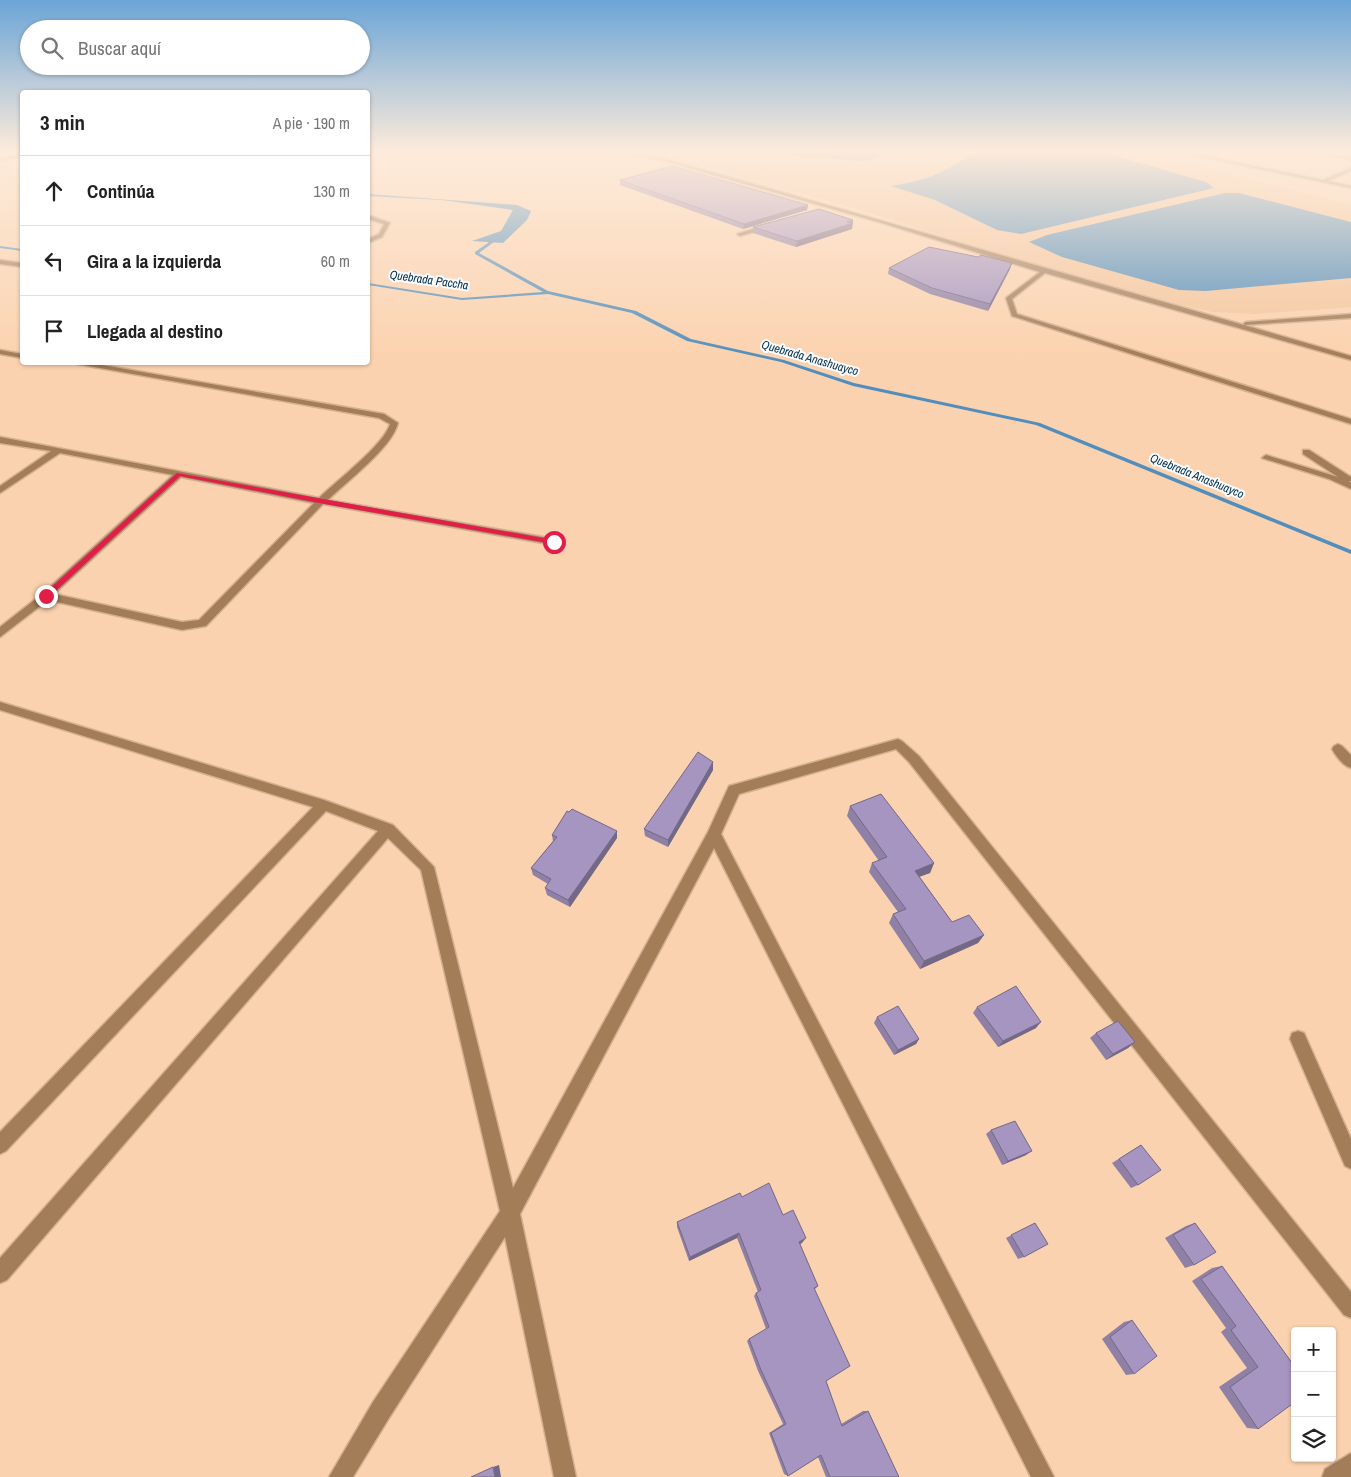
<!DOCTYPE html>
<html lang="es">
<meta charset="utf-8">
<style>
:root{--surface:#fff;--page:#f6f6f6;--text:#222;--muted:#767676;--line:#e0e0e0}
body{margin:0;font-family:"Archivo Narrow",sans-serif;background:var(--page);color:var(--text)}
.controls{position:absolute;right:15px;bottom:15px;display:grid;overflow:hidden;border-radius:5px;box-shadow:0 1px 4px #0004}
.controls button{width:45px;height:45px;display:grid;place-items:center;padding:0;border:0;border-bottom:1px solid var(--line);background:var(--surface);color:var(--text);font:25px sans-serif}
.stop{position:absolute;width:15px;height:15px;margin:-11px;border:4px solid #e11d48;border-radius:50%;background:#fff}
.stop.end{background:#e11d48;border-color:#fff;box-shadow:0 1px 5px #0008}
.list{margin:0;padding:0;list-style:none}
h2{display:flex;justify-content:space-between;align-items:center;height:65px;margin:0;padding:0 20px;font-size:21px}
h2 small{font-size:16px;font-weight:400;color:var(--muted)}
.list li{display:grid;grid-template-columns:32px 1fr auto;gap:15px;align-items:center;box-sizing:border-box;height:70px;padding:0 20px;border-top:1px solid var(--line)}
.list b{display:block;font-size:19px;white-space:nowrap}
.list em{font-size:16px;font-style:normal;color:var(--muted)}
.icon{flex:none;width:28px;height:28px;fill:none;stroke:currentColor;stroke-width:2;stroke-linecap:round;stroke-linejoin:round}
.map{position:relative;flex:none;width:1351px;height:1477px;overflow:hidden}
.search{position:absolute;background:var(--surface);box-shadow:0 1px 4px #0004;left:20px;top:20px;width:350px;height:55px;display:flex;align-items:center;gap:12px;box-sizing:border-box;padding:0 18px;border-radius:28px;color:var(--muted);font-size:19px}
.panel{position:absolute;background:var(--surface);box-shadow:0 1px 4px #0004;left:20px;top:90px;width:350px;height:275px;border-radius:5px}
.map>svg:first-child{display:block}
.built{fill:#f4c69d}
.water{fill:#518ebd}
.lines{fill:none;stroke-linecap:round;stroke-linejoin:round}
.stream{fill:#518ebd;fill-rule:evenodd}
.minor-casing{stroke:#d4b091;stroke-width:3}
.minor{fill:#a37c58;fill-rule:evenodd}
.wall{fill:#8f80a6}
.shaded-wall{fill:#746887}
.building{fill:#a695c1;stroke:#746887}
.route{fill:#e11d48}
.labels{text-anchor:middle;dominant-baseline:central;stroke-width:4;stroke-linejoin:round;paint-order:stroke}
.far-water-label{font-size:12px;font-style:italic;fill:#003150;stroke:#fcfcfc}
</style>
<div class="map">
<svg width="1351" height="1477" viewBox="0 0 1351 1477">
<rect width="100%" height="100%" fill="#fbd2af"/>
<!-- built -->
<polygon class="built" points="634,152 1169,152 1237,177 1351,205 1351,307 1255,314 1212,312 1181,305 982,248 843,205 670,158"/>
<!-- water -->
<g class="water">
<polygon points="737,152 892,152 865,161"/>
<path d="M981,152h121l104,30 8,6 -193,46 -24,-4 -62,-30 -44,-14c19,-3 37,-7 54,-16 13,-7 22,-14 36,-18z"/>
<polygon points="1225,193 1239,193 1351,222 1351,278 1206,291 1179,290 1062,257 1029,242 1047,235"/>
<polygon points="368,194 517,205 531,211 527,220 503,243 472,241 501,231 513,210 442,200 368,196"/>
</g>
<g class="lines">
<!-- stream -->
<g class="stream">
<polygon points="499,235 502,236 479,253 548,291 636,311 691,339 784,360 854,383 1040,423 1351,550 1351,554 1036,425 853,386 781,362 687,341 632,313 548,294 462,300 368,285 368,283 462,298 543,292 475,254 475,252"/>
<polygon points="0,246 22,249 22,251 0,248"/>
</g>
<defs>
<g id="minor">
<polygon points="623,152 667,159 1244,325 1244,323 1246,322 1351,314 1351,318 1244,325 1351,356 1351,360 1045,273 1012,299 1017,314 1351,419 1351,424 1012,316 1006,298 1040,272 882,223 664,161"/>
<polygon points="1176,152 1185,152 1323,180 1351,168 1351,171 1328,181 1351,186 1351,188"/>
<polygon points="1314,152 1351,158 1351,160 1316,153"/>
<polygon points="22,154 22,156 0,161 0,159"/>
<polygon points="368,215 390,223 382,237 368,243 368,239 379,234 384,224 368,219"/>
<polygon points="769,224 771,227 740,236 737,234"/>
<polygon points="0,260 22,263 22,267 0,264"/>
<polygon points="0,350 22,354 22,358 0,354"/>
<path d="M66,362h19l299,52 14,9c-6,25 -51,58 -70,77l226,39 5,3 -5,3 -231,-41 -117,122 -24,4 -134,-30 -48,37v-10l42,-33 131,-119 -113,-22 -60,40v-7l51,-35 -51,-8v-6l319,61c17,-17 65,-53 71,-74l-11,-6zM181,477l133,26 -115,117 -17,2 -128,-28z"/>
<polygon points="1303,450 1309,450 1351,477 1351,481 1349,481 1351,483 1351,489 1329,479 1262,458 1266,455 1338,477 1303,454"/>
<polygon points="0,702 324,800 393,825 434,867 513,1188 708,832 729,786 898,739 902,741 919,756 1351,1292 1351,1318 1344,1315 909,762 896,749 739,794 721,834 1054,1477 1031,1477 714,848 520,1214 576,1477 554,1477 505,1237 389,1418 353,1477 329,1477 373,1402 500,1211 421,870 388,838 7,1280 0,1283 0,1258 378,831 326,811 6,1151 0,1154 0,1132 313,807 0,710"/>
<path d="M1338,744l4,2 9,9v13c-8,-2 -15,-12 -19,-19l2,-3z"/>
<polygon points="1298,1031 1304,1033 1351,1139 1351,1169 1345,1166 1290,1039 1292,1033"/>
<polygon points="1351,1453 1351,1477 1322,1477 1325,1469"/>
</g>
</defs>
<!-- minor casing -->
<use href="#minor" class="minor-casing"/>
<!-- minor -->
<use href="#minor" class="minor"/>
</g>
<!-- wall -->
<g class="wall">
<polygon points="620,180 808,205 807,210 743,229 620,185"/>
<polygon points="853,220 852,229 796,247 753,233 753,227"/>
<polygon points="889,268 1010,269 988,311 930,294 888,274"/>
<polygon points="713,762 713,770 668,847 645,836 644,829"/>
<polygon points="850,806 934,863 930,873 919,876 952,922 984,935 978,943 920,969 889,923 893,914 898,912 869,872 872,863 879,861 847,816"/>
<polygon points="617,831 617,838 570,907 547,895 545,888 548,884 533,875 531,868 553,841 552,835"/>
<polygon points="977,1007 1036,1028 998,1047 973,1013"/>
<polygon points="877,1017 919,1039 916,1044 894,1055 874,1023"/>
<polygon points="1096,1033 1135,1042 1128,1048 1106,1060 1090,1038"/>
<polygon points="991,1130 1026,1155 1002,1165 986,1134"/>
<polygon points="1141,1145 1138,1185 1131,1188 1112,1163"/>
<polygon points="742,1197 783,1215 802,1243 800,1244 818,1286 815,1289 826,1381 841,1424 863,1411 868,1411 899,1477 826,1477 818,1457 788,1476 784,1474 769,1433 783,1424 758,1371 747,1341 749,1339 766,1329 754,1296 756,1293 758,1292 737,1238 689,1261 677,1227 677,1222"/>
<polygon points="1035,1223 1024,1257 1018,1259 1006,1238"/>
<polygon points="1195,1223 1194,1265 1185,1268 1165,1238 1186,1226"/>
<polygon points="1222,1266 1295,1367 1258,1429 1247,1428 1219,1387 1247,1368 1221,1332 1226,1328 1192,1281 1212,1268"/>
<polygon points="1132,1320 1134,1374 1126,1375 1102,1339 1124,1322"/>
</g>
<!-- shaded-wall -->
<g class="shaded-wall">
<polygon points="808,205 807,210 743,229 744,224"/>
<polygon points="853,220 852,229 796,247 797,241"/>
<polygon points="1012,263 1010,269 988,311 990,304"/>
<polygon points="713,762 713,770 668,847 668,840"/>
<polygon points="617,831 617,838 570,907 568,900"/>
<polygon points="934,863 930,873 911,880 915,871"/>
<polygon points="984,935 978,943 920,969 924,961"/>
<polygon points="1041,1022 1036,1028 998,1047 1003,1041"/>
<polygon points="919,1039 916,1044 894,1055 898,1050"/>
<polygon points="1135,1042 1128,1048 1106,1060 1113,1054"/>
<polygon points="1032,1151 1026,1155 1002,1165 1008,1161"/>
<polygon points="739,1233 737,1238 689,1261 690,1257"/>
<polygon points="806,1238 802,1243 796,1246 799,1242"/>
<polygon points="499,1465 501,1477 495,1477 493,1467"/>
</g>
<!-- building -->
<g class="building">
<polygon points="672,166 808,205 744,224 620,180"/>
<polygon points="819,209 853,220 847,222 853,223 797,241 753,227"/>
<polygon points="929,247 978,257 981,255 1012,263 990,304 932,288 889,268"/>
<polygon points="698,752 713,762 668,840 644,829"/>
<polygon points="881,794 934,863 915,871 952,922 969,915 984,935 924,961 893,914 906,909 872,863 887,857 850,806"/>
<polygon points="572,809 617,831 568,900 545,888 551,879 531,868 557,837 552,835 567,811 569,812"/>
<polygon points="1016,986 1041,1022 1003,1041 977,1007"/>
<polygon points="898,1006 919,1039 898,1050 877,1017"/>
<polygon points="1118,1021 1135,1042 1113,1054 1096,1033"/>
<polygon points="1015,1121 1032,1151 1008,1161 991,1130"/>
<polygon points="1141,1145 1161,1170 1138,1185 1119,1159"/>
<polygon points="769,1183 783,1215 793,1210 806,1238 799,1242 818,1286 814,1288 850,1366 826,1381 842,1426 868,1411 899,1477 830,1477 821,1455 788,1476 771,1433 786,1424 761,1370 749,1339 769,1327 756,1293 761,1290 739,1233 690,1257 677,1222 740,1193 742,1197"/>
<polygon points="1035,1223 1048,1244 1024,1257 1011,1235"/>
<polygon points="1195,1223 1216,1252 1194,1265 1173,1235"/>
<polygon points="1222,1266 1295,1367 1295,1402 1258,1429 1230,1387 1258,1367 1231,1330 1236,1326 1201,1279"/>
<polygon points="1132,1320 1157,1356 1134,1374 1110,1337"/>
<polygon points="493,1467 495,1477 471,1477"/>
</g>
<!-- sky -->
<linearGradient id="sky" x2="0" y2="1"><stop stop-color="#6ba5d7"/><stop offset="0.42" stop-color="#fdebdb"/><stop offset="1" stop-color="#fdebdb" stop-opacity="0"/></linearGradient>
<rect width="1351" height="359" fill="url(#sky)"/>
<!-- route -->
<polygon class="route" points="177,473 554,540 558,542 554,544 319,503 180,476 49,597 44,597 44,594"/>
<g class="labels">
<!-- far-water labels -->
<g class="far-water-label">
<text transform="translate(429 280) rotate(8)">Quebrada Paccha</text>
<text transform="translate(810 358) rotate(16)">Quebrada Anashuayco</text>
<text transform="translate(1197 476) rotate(22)">Quebrada Anashuayco</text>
</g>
</g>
</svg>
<div class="controls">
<button>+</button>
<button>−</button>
<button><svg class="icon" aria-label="layers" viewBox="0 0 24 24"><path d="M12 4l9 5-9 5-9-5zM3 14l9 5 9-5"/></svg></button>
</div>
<div class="stop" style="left:554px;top:542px"></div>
<div class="stop end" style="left:46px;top:596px"></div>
<div class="search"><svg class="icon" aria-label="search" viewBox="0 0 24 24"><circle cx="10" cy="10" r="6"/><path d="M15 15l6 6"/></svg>Buscar aquí</div>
<section class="panel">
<h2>3 min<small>A pie · 190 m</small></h2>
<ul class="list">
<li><svg class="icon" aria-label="ahead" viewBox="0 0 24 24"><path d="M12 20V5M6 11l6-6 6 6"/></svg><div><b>Continúa</b></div><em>130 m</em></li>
<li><svg class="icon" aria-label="left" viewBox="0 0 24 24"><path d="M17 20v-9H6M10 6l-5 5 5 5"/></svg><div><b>Gira a la izquierda</b></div><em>60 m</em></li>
<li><svg class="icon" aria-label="arrive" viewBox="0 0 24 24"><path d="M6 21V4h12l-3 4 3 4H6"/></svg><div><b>Llegada al destino</b></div></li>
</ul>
</section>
</div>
